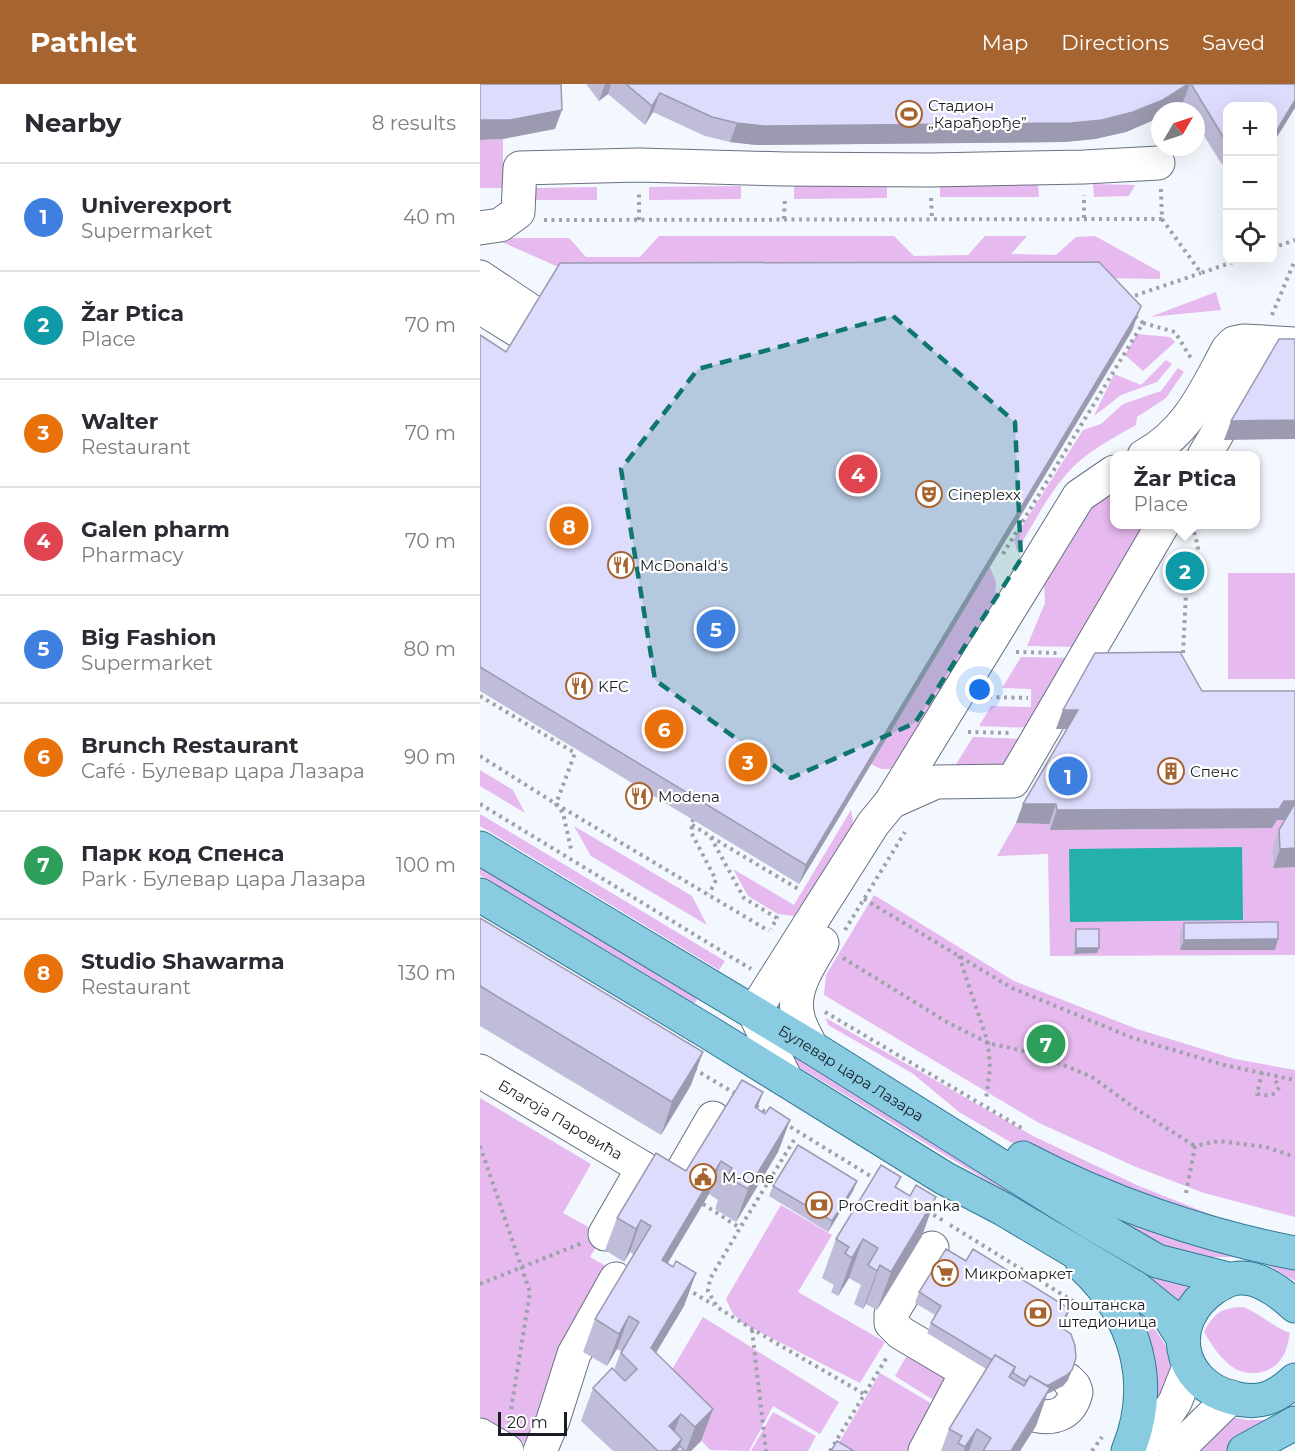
<!DOCTYPE html>
<meta charset="utf-8">
<style>
:root{--surface:#fff;--page:#f7f7f7;--text:#2b2b33;--muted:#7c7c81;--line:#e1e1e2;--accent:#a66530}
body{margin:0;font-family:Montserrat,sans-serif;background:var(--page);color:var(--text)}
.controls{position:absolute;right:18px;top:18px;display:grid;overflow:hidden;border-radius:12px;box-shadow:0 6px 24px #0002}
.controls button{width:54px;height:54px;display:grid;place-items:center;padding:0;border:0;border-bottom:2px solid var(--line);background:var(--surface);color:var(--text);font:30px sans-serif}
.compass{position:absolute;left:671px;top:18px;width:54px;height:54px;border-radius:50%;background:var(--surface);box-shadow:0 6px 24px #0002;rotate:51deg}
.scale{position:absolute;left:18px;bottom:15px;width:69px;box-sizing:border-box;padding-left:6px;border:3px solid #191d23;border-top:0;font-size:16px;line-height:21px;white-space:nowrap;color:#191d23;-webkit-text-stroke:4px #fff;paint-order:stroke}
.you{position:absolute;left:500px;top:606px;width:21px;height:21px;margin:-15px;border:4px solid #fff;border-radius:50%;background:#1a73e8;box-shadow:0 0 0 9px #1a73e833}
.badge{display:grid;place-items:center;width:39px;height:39px;border-radius:50%;background:var(--accent);color:#fff;font-size:20px;font-weight:700}
.pin{position:absolute;translate:-50% -50%;border:3px solid #fff;box-shadow:0 2px 6px #0006}
.popup{position:absolute;left:630px;top:367px;width:150px;height:78px;box-sizing:border-box;display:grid;place-content:center;border-radius:12px;background:var(--surface);filter:drop-shadow(0 2px 4px #0005);font-size:20px;white-space:nowrap;color:var(--muted)}
.popup b{font-size:22px;color:var(--text)}
.popup::after{content:'';position:absolute;left:50%;top:100%;margin-left:-12px;border:12px solid transparent;border-top-color:var(--surface)}
.list{margin:0;padding:0;list-style:none}
h2{display:flex;justify-content:space-between;align-items:center;height:78px;margin:0;padding:0 24px;font-size:26px}
h2 small{font-size:20px;font-weight:400;color:var(--muted)}
.list li{display:grid;grid-template-columns:39px 1fr auto;gap:18px;align-items:center;box-sizing:border-box;height:108px;padding:0 24px;border-top:2px solid var(--line)}
.list b{display:block;font-size:22px;white-space:nowrap}
.list p{margin:0;font-size:20px;white-space:nowrap;color:var(--muted)}
.list em{font-size:20px;font-style:normal;color:var(--muted)}
.icon{flex:none;width:33px;height:33px;fill:none;stroke:currentColor;stroke-width:2;stroke-linecap:round;stroke-linejoin:round}
.map{position:relative;flex:none;width:815px;height:1367px;overflow:hidden}
header{display:flex;align-items:center;gap:36px;box-sizing:border-box;height:84px;padding:0 30px;background:var(--accent);color:#fff}
header strong{font-size:28px}
nav{display:flex;gap:33px;margin-inline-start:auto;font-size:21px}
main{display:flex}
aside{flex:1;background:var(--surface)}
.map>svg:first-child{display:block}
.green{fill:#e6b9ef}
.water{fill:#25b0ac}
.lines{fill:none;stroke-linecap:round;stroke-linejoin:round}
.minor-casing{stroke:#677180;stroke-width:35}
.major-casing{stroke:#2e7993;stroke-width:35}
.path{stroke:#9da1a8;stroke-width:4;stroke-dasharray:3 4.5;stroke-linecap:butt}
.minor{stroke:#fff;stroke-width:33}
.major{stroke:#89cce2;stroke-width:33}
.wall{fill:#bfbdd9}
.shaded-wall{fill:#9b9ab0}
.building{fill:#dedcfc;stroke:#9b9ab0;stroke-width:1.5}
.marked{fill:#0f766e;fill-opacity:0.2;stroke:#0f766e;stroke-width:4.5;stroke-dasharray:12 8;stroke-linejoin:round}
.labels{text-anchor:middle;dominant-baseline:central;stroke-width:4.5;stroke-linejoin:round;paint-order:stroke}
.poi-label{font-size:15px;fill:#191d23;stroke:#fff;text-anchor:start}
.street-label{font-size:15px;fill:#191d23;stroke:#fff}
</style>
<header>
<strong>Pathlet</strong>
<nav><a>Map</a><a>Directions</a><a>Saved</a></nav>
</header>
<main>
<aside>
<h2>Nearby<small>8 results</small></h2>
<ul class="list">
<li><span class="badge" style="background:#3f7fe0">1</span><div><b>Univerexport</b><p>Supermarket</p></div><em>40 m</em></li>
<li><span class="badge" style="background:#0f9aa8">2</span><div><b>Žar Ptica</b><p>Place</p></div><em>70 m</em></li>
<li><span class="badge" style="background:#e8710a">3</span><div><b>Walter</b><p>Restaurant</p></div><em>70 m</em></li>
<li><span class="badge" style="background:#e0444e">4</span><div><b>Galen pharm</b><p>Pharmacy</p></div><em>70 m</em></li>
<li><span class="badge" style="background:#3f7fe0">5</span><div><b>Big Fashion</b><p>Supermarket</p></div><em>80 m</em></li>
<li><span class="badge" style="background:#e8710a">6</span><div><b>Brunch Restaurant</b><p>Café · Булевар цара Лазара</p></div><em>90 m</em></li>
<li><span class="badge" style="background:#2e9e5b">7</span><div><b>Парк код Спенса</b><p>Park · Булевар цара Лазара</p></div><em>100 m</em></li>
<li><span class="badge" style="background:#e8710a">8</span><div><b>Studio Shawarma</b><p>Restaurant</p></div><em>130 m</em></li>
</ul>
</aside>
<div class="map">
<svg width="815" height="1367" viewBox="0 0 815 1367">
<rect width="100%" height="100%" fill="#f3f7fe"/>
<!-- green -->
<g class="green">
<polygon points="23,55 23,104 0,104 0,56"/>
<polygon points="613,100 655,101 649,112 614,113"/>
<polygon points="407,101 407,114 314,115 314,102"/>
<polygon points="460,101 558,101 559,113 460,113"/>
<polygon points="261,102 261,115 169,116 169,103"/>
<polygon points="117,103 117,116 55,116 55,104"/>
<polygon points="179,152 414,152 434,172 488,171 505,152 547,152 531,170 576,171 596,153 615,152 680,188 680,195 83,185 13,154 89,154 106,173 160,173"/>
<polygon points="736,208 741,226 670,233"/>
<polygon points="657,250 690,253 695,258 663,287 645,271"/>
<polygon points="686,276 692,280 677,298 641,311 614,332 634,290 661,301"/>
<path d="M698,284l6,4 -18,26 -29,19 -1,8c-21,12 -44,24 -62,41 -24,24 -40,57 -57,85l-3,-12 69,-109 18,-6 22,-20 38,-13z"/>
<polygon points="634,401 634,440 671,441 600,563 547,562 565,519 564,498 605,423"/>
<path d="M510,483l6,15 -1,19 -95,163c-11,7 -18,7 -29,0z"/>
<rect x="748" y="489" width="67" height="106"/>
<polygon points="541,573 593,574 553,644 499,642 511,622 551,623 551,605 522,604"/>
<polygon points="493,653 547,655 530,684 475,682"/>
<polygon points="0,686 33,706 45,729 0,702"/>
<polygon points="371,726 373,737 369,757 322,833 298,830 268,812 253,785 314,821"/>
<polygon points="0,730 245,877 239,886 0,742"/>
<polygon points="797,736 809,736 792,766 793,784 815,783 815,871 570,872 568,770 517,772 536,739 569,740 570,746 791,744"/>
<polygon points="94,742 212,812 227,841 111,772"/>
<polygon points="0,779 220,911 214,920 0,791"/>
<polygon points="394,811 534,897 657,945 755,975 815,986 815,1133 724,1109 656,1083 559,1039 344,911 346,891"/>
<polygon points="346,934 553,1052 659,1102 732,1131 787,1147 815,1152 815,1162 784,1155 539,1063 479,1028 432,989 348,941"/>
<polygon points="302,963 677,1191 714,1206 699,1225 677,1199 319,983"/>
<polygon points="0,1014 111,1080 83,1129 123,1151 110,1173 131,1185 46,1360 0,1333"/>
<polygon points="301,1121 352,1151 318,1208 405,1258 380,1299 262,1239 252,1228 246,1215"/>
<polygon points="611,1126 815,1179 815,1197 781,1177 757,1173 721,1173 688,1168"/>
<polygon points="650,1217 674,1244 686,1262 690,1282 689,1305 672,1336"/>
<path d="M763,1223c17,6 29,20 47,26 -2,9 -3,19 -9,26 -10,15 -32,18 -47,9 -13,-8 -22,-23 -30,-36 10,-19 17,-24 39,-25z"/>
<polygon points="223,1233 359,1318 340,1350 293,1322 269,1367 230,1366 178,1309"/>
<polygon points="429,1268 478,1298 463,1322 415,1292"/>
<polygon points="400,1289 464,1327 441,1367 354,1367"/>
<polygon points="293,1328 336,1352 328,1367 271,1367"/>
<polygon points="747,1332 767,1336 789,1336 750,1367 710,1367"/>
</g>
<!-- water -->
<polygon class="water" points="762,763 763,836 590,838 589,765"/>
<g class="lines">
<defs>
<g id="minor">
<polyline points="0,144 20,141 38,128 40,84 159,81 305,85 450,86 604,83 678,79"/>
<polyline points="0,193 54,229"/>
<polyline points="0,223 42,249"/>
<path d="M664,372c45,-25 61,-65 84,-107l6,-6 10,-2 51,3"/>
<polyline points="724,372 747,333 780,258"/>
<polyline points="411,718 456,698 533,697 683,440"/>
<path d="M331,963c-4,-10 -11,-20 -13,-30 -7,-27 11,-52 24,-74"/>
<path id="s1" d="M0,987l163,97"/>
<polyline points="306,996 274,928 393,740 411,718 599,412 634,388"/>
<polyline points="125,1150 163,1084 193,1103 233,1034"/>
<polyline points="452,1164 411,1230 411,1239 421,1249 487,1288"/>
<polyline points="0,1351 27,1367"/>
<polyline points="60,1367 73,1336 94,1270 136,1195"/>
<path d="M445,1367l42,-79 67,43c20,5 37,-1 42,-23l-2,-6 -6,-6"/>
<polyline points="657,1367 679,1342 695,1318 709,1283"/>
<polyline points="696,1367 751,1313"/>
</g>
<g id="major">
<path id="s2" d="M0,764l331,199 282,177 64,37 71,18"/>
<polyline points="0,811 228,948 464,1094 523,1125 656,1204 687,1229 703,1254"/>
<path d="M543,1074c81,43 182,78 272,95"/>
<path d="M603,1182c53,50 73,117 45,185"/>
<path d="M815,1222c-14,-13 -32,-27 -51,-28 -12,-1 -20,4 -30,10 -48,33 -38,95 19,110 26,7 43,0 62,-18"/>
<polyline points="764,1367 815,1339"/>
</g>
</defs>
<!-- minor casing -->
<use href="#minor" class="minor-casing"/>
<!-- major casing -->
<use href="#major" class="major-casing"/>
<!-- path -->
<g class="path">
<polyline points="681,105 682,135 721,189 759,176"/>
<polyline points="451,114 452,135"/>
<polyline points="604,134 604,111"/>
<polyline points="304,135 305,113"/>
<polyline points="64,136 682,135"/>
<polyline points="159,136 159,109"/>
<polyline points="792,164 815,156"/>
<polyline points="648,214 721,189"/>
<polyline points="792,231 815,176"/>
<polyline points="663,239 695,248 712,276"/>
<polyline points="523,470 663,239 655,232"/>
<polyline points="536,568 577,569"/>
<polyline points="703,569 706,509 718,463 712,440"/>
<polyline points="0,612 95,669 76,720 83,729 91,765"/>
<polyline points="509,613 548,614"/>
<polyline points="488,648 531,649"/>
<polyline points="0,672 76,720 289,847"/>
<polyline points="0,720 271,885"/>
<polyline points="213,735 211,748 236,796 229,810"/>
<polyline points="212,741 230,752 264,814 297,834 291,845"/>
<polyline points="231,753 320,806"/>
<polyline points="384,815 532,904 653,954 744,981 815,996"/>
<polyline points="365,846 425,748"/>
<polyline points="479,872 508,959 510,984 506,1015"/>
<polyline points="363,874 467,938 508,959 548,968 579,979 612,993 656,1025 715,1062"/>
<polyline points="345,928 545,1046"/>
<polyline points="214,985 256,1010"/>
<path d="M782,988l-5,22c9,2 18,3 22,-7l-4,-7 2,-4"/>
<polyline points="276,1022 290,1031"/>
<polyline points="304,1039 397,1096"/>
<polyline points="314,1056 260,1144 230,1195 228,1207 237,1223 272,1245 384,1310"/>
<polyline points="0,1062 50,1208 29,1338"/>
<polyline points="706,1109 715,1062 739,1057 786,1063 815,1073"/>
<polyline points="223,1120 260,1144"/>
<polyline points="447,1127 464,1137"/>
<polyline points="470,1141 596,1219"/>
<polyline points="0,1200 102,1159"/>
<polyline points="207,1205 234,1221"/>
<polyline points="272,1246 286,1367"/>
<polyline points="350,1367 407,1273"/>
<polyline points="612,1367 622,1353"/>
</g>
<!-- minor -->
<use href="#minor" class="minor"/>
<!-- major -->
<use href="#major" class="major"/>
</g>
<!-- wall -->
<g class="wall">
<polygon points="106,0 815,0 747,22 747,84 741,79 716,39 716,27 708,27 703,18 689,27 680,27 680,32 676,35 646,48 615,55 584,58 276,61 250,58 225,52 173,28 165,41 128,10 119,17"/>
<polygon points="654,242 319,800 0,607 0,251 26,268"/>
<polygon points="722,607 815,607 815,783 793,784 792,766 799,746 805,736 797,736 792,744 570,746 569,740 536,739 586,645 576,645 583,626"/>
<polygon points="0,834 211,1001 181,1051 0,942"/>
<polygon points="704,839 798,855 795,866 700,866 700,849"/>
<polygon points="596,845 617,869 594,870 594,850"/>
<polygon points="283,1008 277,1025 285,1030 310,1036 298,1068 256,1138 235,1125 238,1116 229,1110 187,1180 193,1183 216,1189 204,1222 176,1269 233,1325 221,1357 211,1367 133,1367 101,1337 113,1304 134,1286 141,1267 137,1265 127,1282 103,1268 115,1235 154,1171 150,1168 144,1178 125,1166 137,1134 206,1087"/>
<polygon points="377,1097 373,1107 348,1148 289,1112 293,1102"/>
<polygon points="417,1104 442,1152 397,1226 386,1220 383,1225 374,1220 381,1201 369,1194 358,1212 351,1208 354,1201 342,1194 356,1155"/>
<polygon points="486,1177 586,1235 581,1244 588,1296 583,1302 567,1310 556,1342 540,1367 461,1367 469,1345 506,1285 447,1249 451,1239 455,1231 435,1219 439,1208"/>
</g>
<!-- shaded-wall -->
<g class="shaded-wall">
<polygon points="125,0 131,0 128,10 119,17"/>
<polygon points="710,0 703,18 689,27 680,27 680,32 676,35 646,48 615,55 584,58 276,61 250,58 257,39"/>
<polygon points="180,9 173,28 165,41 172,22"/>
<polygon points="815,16 815,24 792,61 792,52"/>
<polygon points="82,26 75,45 23,55 0,56 0,36"/>
<polygon points="661,222 652,247 319,800 326,781"/>
<polygon points="815,336 815,355 744,356 751,337"/>
<polygon points="583,626 598,626 591,645 576,645"/>
<polygon points="804,717 815,717 815,720 809,736 797,736 792,744 570,746 577,726"/>
<polygon points="543,720 576,720 569,740 536,739"/>
<polygon points="815,764 815,783 793,784 800,765"/>
<polygon points="798,855 795,866 700,866 704,856"/>
<polygon points="596,864 619,864 617,869 594,870"/>
<polygon points="223,968 211,1001 181,1051 192,1018"/>
<polygon points="283,1008 271,1041 275,1023"/>
<polygon points="310,1036 298,1068 256,1138 268,1105"/>
<polygon points="241,1077 229,1110 170,1209 182,1176"/>
<polygon points="377,1097 373,1107 348,1148 352,1137"/>
<polygon points="456,1113 442,1152 397,1226 411,1188"/>
<polygon points="161,1136 150,1168 144,1178 156,1145"/>
<polygon points="383,1155 369,1194 358,1212 372,1174"/>
<polygon points="400,1181 386,1220 383,1225 397,1187"/>
<polygon points="216,1189 204,1222 159,1297 171,1264"/>
<polygon points="590,1225 586,1235 576,1253 579,1242"/>
<polygon points="149,1232 137,1265 127,1282 139,1250"/>
<polygon points="592,1286 588,1296 583,1302 567,1310 556,1342 540,1367 531,1367 560,1302"/>
<polygon points="233,1325 221,1357 211,1367 206,1367 215,1343"/>
<polygon points="201,1330 189,1362 189,1342"/>
<polygon points="497,1345 489,1367 484,1367 485,1363"/>
<polygon points="202,1355 198,1367 191,1367"/>
</g>
<!-- building -->
<g class="building">
<polygon points="0,0 81,0 82,26 30,36 0,36"/>
<polygon points="146,0 708,0 683,16 653,28 622,36 591,39 284,42 257,39 232,33 180,9 172,22"/>
<polygon points="711,0 815,0 815,16 797,46 792,52 792,22 747,22 747,59"/>
<polygon points="619,178 661,222 659,227 326,781 0,583 0,251 26,268 80,179"/>
<polygon points="799,255 815,255 815,336 751,337"/>
<polygon points="700,568 722,607 815,607 815,717 804,717 799,725 577,726 576,720 543,720 598,626 583,626 615,569"/>
<polygon points="815,719 815,764 800,765 799,746"/>
<polygon points="0,834 223,968 192,1018 0,902"/>
<polygon points="798,838 798,855 704,856 704,839"/>
<rect x="596" y="845" width="23" height="19"/>
<polygon points="262,996 283,1008 275,1023 285,1030 290,1023 310,1036 268,1105 247,1093 252,1084 241,1077 182,1176 193,1183 196,1177 216,1189 171,1264 233,1325 215,1343 201,1330 189,1342 202,1355 191,1367 178,1367 113,1304 132,1284 145,1297 157,1285 141,1269 159,1238 149,1232 139,1250 115,1235 171,1142 161,1136 156,1145 137,1134 176,1069 206,1087"/>
<polygon points="318,1061 377,1097 352,1137 293,1102"/>
<polygon points="401,1081 421,1093 415,1103 430,1112 436,1101 456,1113 411,1188 400,1181 397,1187 388,1181 398,1164 383,1155 372,1174 365,1169 369,1163 356,1155"/>
<polygon points="466,1165 486,1177 493,1165 590,1225 579,1242 591,1250 595,1262 596,1274 592,1286 587,1291 569,1301 566,1301 550,1292 546,1297 533,1289 535,1283 515,1271 512,1276 451,1239 461,1222 439,1208"/>
<polygon points="515,1271 535,1283 529,1293 544,1302 550,1292 570,1304 531,1367 503,1367 511,1354 497,1345 485,1363 478,1359 482,1352 469,1345"/>
<polygon points="357,1357 374,1367 351,1367"/>
<polygon points="200,1362 205,1367 195,1367"/>
</g>
<!-- marked area -->
<path class="marked" d="M413,232l122,106 6,137 -106,164 -124,55 -136,-98 -34,-211 77,-100z"/>
<!-- icons -->
<defs>
<symbol id="stadium-ring" viewBox="-11 -11 22 22"><circle r="9.5" fill="#fff" stroke="#a66530" stroke-width="1.5"/><path d="M0-5a6.5 5 0 1 0 0 10a6.5 5 0 1 0 0-10ZM-3.5-1.8h7v3.6h-7Z" fill="#a66530"/></symbol>
<symbol id="theatre-ring" viewBox="-11 -11 22 22"><circle r="9.5" fill="#fff" stroke="#a66530" stroke-width="1.5"/><path d="M-5-5.5Q0-4 5-5.5V0Q5 5 0 6Q-5 5-5 0ZM-3.3-2.5H-1v1.5H-3.3ZM1-2.5H3.3v1.5H1ZM-2.8 1Q0 5.5 2.8 1Z" fill="#a66530"/></symbol>
<symbol id="restaurant-ring" viewBox="-11 -11 22 22"><circle r="9.5" fill="#fff" stroke="#a66530" stroke-width="1.5"/><path d="M-5-6h1v4h1v-4h1v4h1v-4h1v5L-1.5 .5V6h-2V.5L-5-1ZM5-6V6H3V1.5H1.5Q1.5-4 5-6Z" fill="#a66530"/></symbol>
<symbol id="building-ring" viewBox="-11 -11 22 22"><circle r="9.5" fill="#fff" stroke="#a66530" stroke-width="1.5"/><path d="M-4-6H4V6H1V3H-1V6H-4ZM-2.5-4.3h1.7v1.8h-1.7ZM.8-4.3h1.7v1.8H.8ZM-2.5-1h1.7V.8h-1.7ZM.8-1h1.7V.8H.8Z" fill="#a66530"/></symbol>
<symbol id="civic-ring" viewBox="-11 -11 22 22"><circle r="9.5" fill="#fff" stroke="#a66530" stroke-width="1.5"/><path d="M-.6-6.5H3V-4.5H.6V-3L4-1V1h2V6H-6V1h2V-1L-.6-3ZM-1.2 2.5V6h2.4V2.5Z" fill="#a66530"/></symbol>
<symbol id="bank-ring" viewBox="-11 -11 22 22"><circle r="9.5" fill="#fff" stroke="#a66530" stroke-width="1.5"/><path d="M-6-4H6V4H-6ZM0-2.3a2.3 2.3 0 1 0 0 4.6a2.3 2.3 0 1 0 0-4.6Z" fill="#a66530"/></symbol>
<symbol id="supermarket-ring" viewBox="-11 -11 22 22"><circle r="9.5" fill="#fff" stroke="#a66530" stroke-width="1.5"/><path d="M-6-5.5h2.5l.6 2H6L4.5 2H-2.5L-4.4-4H-6ZM-1.5 3.2a1.3 1.3 0 1 0 .1 0ZM3 3.2a1.3 1.3 0 1 0 .1 0Z" fill="#a66530"/></symbol>
</defs>
<g fill-rule="evenodd">
<use href="#stadium-ring" x="414" y="15" width="30" height="30"/>
<use href="#theatre-ring" x="434" y="395" width="30" height="30"/>
<use href="#restaurant-ring" x="126" y="466" width="30" height="30"/>
<use href="#restaurant-ring" x="84" y="587" width="30" height="30"/>
<use href="#building-ring" x="676" y="672" width="30" height="30"/>
<use href="#restaurant-ring" x="144" y="697" width="30" height="30"/>
<use href="#civic-ring" x="208" y="1078" width="30" height="30"/>
<use href="#bank-ring" x="324" y="1106" width="30" height="30"/>
<use href="#supermarket-ring" x="450" y="1174" width="30" height="30"/>
<use href="#bank-ring" x="543" y="1214" width="30" height="30"/>
</g>
<g class="labels">
<!-- poi labels -->
<g class="poi-label">
<text x="448" y="21">Стадион<tspan x="448" dy="17">„Карађорђе”</tspan></text>
<text x="468" y="410">Cineplexx</text>
<text x="160" y="481">McDonald's</text>
<text x="118" y="602">KFC</text>
<text x="710" y="687">Спенс</text>
<text x="178" y="712">Modena</text>
<text x="242" y="1093">M-One</text>
<text x="358" y="1121">ProCredit banka</text>
<text x="484" y="1189">Микромаркет</text>
<text x="578" y="1220">Поштанска<tspan x="578" dy="17">штедионица</tspan></text>
</g>
<!-- street labels -->
<g class="street-label">
<text stroke="none"><textPath href="#s2" startOffset="434">Булевар цара Лазара</textPath></text>
<text stroke="none"><textPath href="#s1" startOffset="94">Благоја Паровића</textPath></text>
</g>
</g>
</svg>
<div class="controls">
<button>+</button>
<button>−</button>
<button><svg class="icon" aria-label="locate" viewBox="0 0 24 24"><circle cx="12" cy="12" r="6"/><path d="M12 2v4M12 18v4M2 12h4M18 12h4"/></svg></button>
</div>
<svg class="compass" viewBox="-18 -18 36 36"><path d="M0-13l5 13h-10z" fill="#e53935"/><path d="M0 13l5-13h-10z" fill="#7c7c81"/></svg>
<div class="scale">20 m</div>
<div class="you"></div>
<div class="pin badge" style="left:588px;top:692px;background:#3f7fe0">1</div>
<div class="pin badge" style="left:705px;top:487px;background:#0f9aa8">2</div>
<div class="popup"><b>Žar Ptica</b>Place</div>
<div class="pin badge" style="left:268px;top:678px;background:#e8710a">3</div>
<div class="pin badge" style="left:378px;top:390px;background:#e0444e">4</div>
<div class="pin badge" style="left:236px;top:545px;background:#3f7fe0">5</div>
<div class="pin badge" style="left:184px;top:645px;background:#e8710a">6</div>
<div class="pin badge" style="left:566px;top:960px;background:#2e9e5b">7</div>
<div class="pin badge" style="left:89px;top:442px;background:#e8710a">8</div>
</div>
</main>
